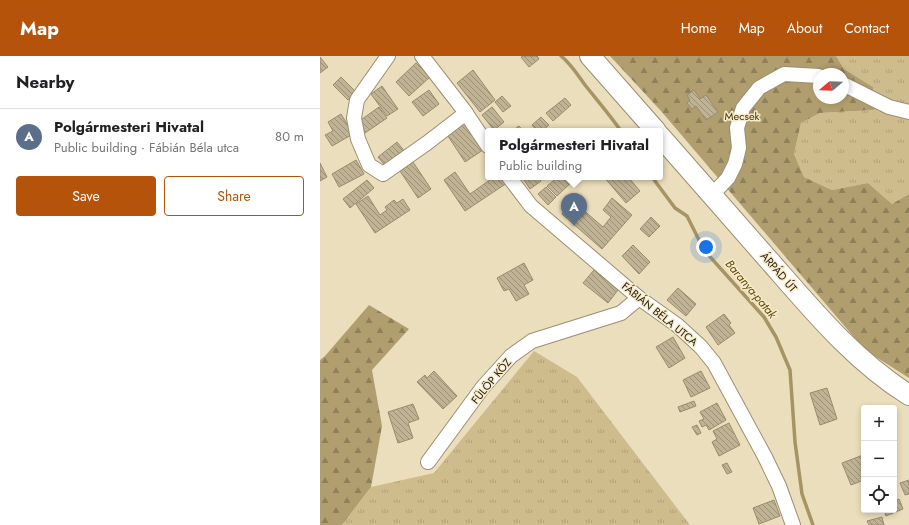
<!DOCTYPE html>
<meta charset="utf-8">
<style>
:root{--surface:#fff;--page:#f2f2f2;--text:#202124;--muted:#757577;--line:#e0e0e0;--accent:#b45309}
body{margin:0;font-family:Jost,sans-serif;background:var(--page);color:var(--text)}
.controls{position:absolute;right:12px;bottom:12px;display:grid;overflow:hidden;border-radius:4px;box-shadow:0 2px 6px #0003}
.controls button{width:36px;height:36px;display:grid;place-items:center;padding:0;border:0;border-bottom:1px solid var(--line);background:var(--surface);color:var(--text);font:20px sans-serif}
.compass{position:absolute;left:493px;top:12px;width:36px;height:36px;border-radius:50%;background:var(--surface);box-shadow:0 2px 6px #0003;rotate:251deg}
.you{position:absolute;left:386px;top:191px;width:14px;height:14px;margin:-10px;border:3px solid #fff;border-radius:50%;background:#1a73e8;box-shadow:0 0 0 6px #1a73e833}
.badge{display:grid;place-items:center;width:26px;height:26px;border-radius:50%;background:var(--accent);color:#fff;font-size:13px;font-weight:700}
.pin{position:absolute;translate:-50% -33px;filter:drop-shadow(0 1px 2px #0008)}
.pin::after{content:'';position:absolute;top:21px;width:14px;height:12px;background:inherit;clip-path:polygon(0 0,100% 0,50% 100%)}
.popup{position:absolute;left:165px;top:72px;width:178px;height:52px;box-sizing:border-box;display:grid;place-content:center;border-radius:4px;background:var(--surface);filter:drop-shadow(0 1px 3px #0005);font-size:13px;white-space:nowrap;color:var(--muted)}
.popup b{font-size:15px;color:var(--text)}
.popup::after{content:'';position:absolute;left:50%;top:100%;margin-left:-8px;border:8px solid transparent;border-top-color:var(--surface)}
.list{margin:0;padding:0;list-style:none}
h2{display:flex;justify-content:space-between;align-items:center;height:52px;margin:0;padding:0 16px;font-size:17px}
h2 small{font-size:13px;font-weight:400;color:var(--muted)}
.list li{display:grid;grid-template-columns:26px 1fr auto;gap:12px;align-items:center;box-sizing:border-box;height:56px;padding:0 16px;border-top:1px solid var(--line)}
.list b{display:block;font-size:15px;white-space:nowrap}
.list p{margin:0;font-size:13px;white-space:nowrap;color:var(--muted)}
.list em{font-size:13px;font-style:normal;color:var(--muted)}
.actions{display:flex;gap:8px;padding:12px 16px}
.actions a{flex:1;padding:9px 0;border:1px solid var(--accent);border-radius:4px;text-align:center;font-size:14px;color:var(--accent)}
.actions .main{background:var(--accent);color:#fff}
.icon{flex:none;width:22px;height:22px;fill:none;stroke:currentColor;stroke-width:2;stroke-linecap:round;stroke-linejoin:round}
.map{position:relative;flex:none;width:589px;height:469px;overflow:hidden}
header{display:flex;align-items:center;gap:24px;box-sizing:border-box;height:56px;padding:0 20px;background:var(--accent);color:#fff}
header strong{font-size:19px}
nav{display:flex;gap:22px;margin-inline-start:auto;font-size:14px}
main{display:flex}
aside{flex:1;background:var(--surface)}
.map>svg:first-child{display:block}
.grass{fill:url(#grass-tufts)}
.forest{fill:url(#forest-firs);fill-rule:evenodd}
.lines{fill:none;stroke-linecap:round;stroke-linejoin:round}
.stream{stroke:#a79465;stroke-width:3.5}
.building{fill:url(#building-back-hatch);stroke:#988c6d}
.street-casing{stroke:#9c8f70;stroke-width:16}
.secondary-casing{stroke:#9c8f70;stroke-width:22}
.street{stroke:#fff;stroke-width:14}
.secondary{stroke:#fff;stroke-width:20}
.labels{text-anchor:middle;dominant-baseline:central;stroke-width:3;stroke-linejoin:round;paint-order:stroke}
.park-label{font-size:11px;fill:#42340b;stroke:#f8ebc9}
.street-label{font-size:11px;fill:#262115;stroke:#f8ebc9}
.water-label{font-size:12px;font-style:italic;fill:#5e4a0e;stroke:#f8ebc9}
</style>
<header>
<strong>Map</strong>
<nav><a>Home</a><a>Map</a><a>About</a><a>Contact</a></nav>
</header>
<main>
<aside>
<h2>Nearby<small></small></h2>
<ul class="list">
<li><span class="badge" style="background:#5c6f8a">A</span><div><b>Polgármesteri Hivatal</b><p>Public building · Fábián Béla utca</p></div><em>80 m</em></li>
</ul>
<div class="actions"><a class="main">Save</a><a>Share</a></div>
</aside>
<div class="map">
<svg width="589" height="469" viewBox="0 0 589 469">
<defs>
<pattern id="grass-tufts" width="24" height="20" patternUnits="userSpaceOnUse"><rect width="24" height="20" fill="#cfbc8d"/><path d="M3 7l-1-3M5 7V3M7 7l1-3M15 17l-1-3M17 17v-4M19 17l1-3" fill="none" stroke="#b2a179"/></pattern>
<pattern id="forest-firs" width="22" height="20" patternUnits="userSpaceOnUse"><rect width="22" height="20" fill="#b19e6f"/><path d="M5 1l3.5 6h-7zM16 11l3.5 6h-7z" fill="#90805a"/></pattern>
<pattern id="building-back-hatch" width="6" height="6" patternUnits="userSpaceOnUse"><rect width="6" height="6" fill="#bfb393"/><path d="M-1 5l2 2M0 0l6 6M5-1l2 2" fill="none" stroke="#9b9177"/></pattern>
</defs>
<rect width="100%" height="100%" fill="#ebdebc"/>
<!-- grass -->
<g class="grass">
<polygon points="516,0 589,0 589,138 572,148 548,127 512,134 484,121 474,98 481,67 500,57 554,54 553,31 524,13"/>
<polygon points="214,295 257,321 370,469 22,469 51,431 114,417"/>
</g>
<!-- forest -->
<g class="forest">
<path d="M290,0h226l8,13 29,18 1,23 -54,3 -19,10 -7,31 10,23 28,13 36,-7 24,21 17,-10v184l-44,-28 -204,-239zM499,18h24v24h-24z"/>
<polygon points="49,249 89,273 52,314 62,370 51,431 22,469 0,469 0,304 5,300"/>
</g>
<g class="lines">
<!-- stream -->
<g class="stream">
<path d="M241,0c10,8 16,18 24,29 12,15 25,30 36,46"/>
<polyline points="332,121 355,152 367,160 384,194 444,261 456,281 470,314 475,386 482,438 493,469"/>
</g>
</g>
<!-- building -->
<g class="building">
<polygon points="203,0 217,0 219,3 209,11 201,1"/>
<polygon points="0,1 8,11 0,17"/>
<polygon points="96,7 110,21 89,40 76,26"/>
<polygon points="153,14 175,44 160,56 137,27"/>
<polygon points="21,21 36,36 28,44 13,29"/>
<polygon points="62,30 78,53 67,60 51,38"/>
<polygon points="109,34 119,48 103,60 92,46"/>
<polygon points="374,34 380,43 386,39 398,56 386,64 376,50 372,53 367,47 370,44 367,39"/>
<polygon points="182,40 191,50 183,56 175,46"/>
<polygon points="245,42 251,49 233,65 226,57"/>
<polygon points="59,51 67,62 45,77 38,66"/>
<polygon points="172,51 184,66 174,74 162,59"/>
<polygon points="21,58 33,78 12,90 5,79 13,75 8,66"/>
<polygon points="221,61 229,69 222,75 217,75 212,69"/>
<polygon points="144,65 163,94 145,106 126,77"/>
<polygon points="199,70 203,75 192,75"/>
<polygon points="77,86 86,97 67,112 58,101"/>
<polygon points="91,103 111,133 98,142 78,112"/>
<polygon points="36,104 44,118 19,131 12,118"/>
<polygon points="0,107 7,121 0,125"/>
<polygon points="135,116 150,138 174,121 182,121 187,127 145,155 124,124"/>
<polygon points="202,121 218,121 221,125 210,133"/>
<polygon points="238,121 257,121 237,140 227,130"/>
<polygon points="284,121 308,121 320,135 306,147"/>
<polygon points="47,124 54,132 30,152 23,143"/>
<polygon points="226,131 236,141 228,149 218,138"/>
<polygon points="48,140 60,159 67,154 65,151 74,144 77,147 83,143 90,154 55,177 36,148"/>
<polygon points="292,142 312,159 282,193 242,158 253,145 283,171 291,161 283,154"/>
<polygon points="331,161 340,170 329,181 320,173"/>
<polygon points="313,189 330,206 319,218 302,200"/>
<polygon points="204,207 213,224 204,229 209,238 196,245 189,233 184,235 177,222"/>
<polygon points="274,214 298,234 288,247 263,227"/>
<polygon points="358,232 376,248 366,260 347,244"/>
<polygon points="404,258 411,267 409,269 415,277 398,289 386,271"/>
<polygon points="353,281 365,302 349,312 336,291"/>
<polygon points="114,315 137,340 123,353 97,326 105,319 107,322"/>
<polygon points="381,315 390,332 371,341 363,324"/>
<polygon points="507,332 517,363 500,369 490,337"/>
<polygon points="374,345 376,350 360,356 358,351"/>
<polygon points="397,347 406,364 389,374 386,369 382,371 379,365 384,363 380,356"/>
<polygon points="93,348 99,363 88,367 93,382 78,387 68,356"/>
<polygon points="409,367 420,389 399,400 392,386 397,383 393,375"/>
<polygon points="377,369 381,377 377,379 372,371"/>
<polygon points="543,399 544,424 531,429 522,407"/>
<polygon points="407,407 412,416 407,418 402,409"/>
<polygon points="589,424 589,438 585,439 580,427"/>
<polygon points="579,443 583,453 566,460 564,454 574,454 574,445"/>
<polygon points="454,444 460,460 439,468 433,452"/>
<polygon points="562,461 564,469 549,469 547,465"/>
</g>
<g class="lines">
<defs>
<g id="street">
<polyline points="68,0 37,44 34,62 38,83 49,109 63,118 107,87 146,57"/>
<polyline points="102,0 143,53 168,90"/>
<polyline points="523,28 569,51 589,56"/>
<polyline points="189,121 211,150 319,242 357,269 381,291 394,307 445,401 459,430 473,469"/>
<polyline points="392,139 408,122 415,108 419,92 417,72 423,52 439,32 464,18 499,20"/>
<polyline points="108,406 163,331 191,300 212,285 301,257 319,242"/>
</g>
<g id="secondary">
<polyline points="270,0 336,75"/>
<path d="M340,80c38,43 76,87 114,130 41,47 82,96 135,129"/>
</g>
</defs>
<!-- street casing -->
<use href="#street" class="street-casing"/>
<!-- secondary casing -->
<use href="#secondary" class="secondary-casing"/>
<!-- street -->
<use href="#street" class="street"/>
<!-- secondary -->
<use href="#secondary" class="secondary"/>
</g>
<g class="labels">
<!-- park labels -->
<g class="park-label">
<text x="422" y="60">Mecsek</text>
</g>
<!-- street labels -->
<g class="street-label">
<text transform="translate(459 216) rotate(49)">ÁRPÁD ÚT</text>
<text transform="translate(340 258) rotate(39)">FÁBIÁN BÉLA UTCA</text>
<text transform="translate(171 325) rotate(-50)">FÜLÖP KÖZ</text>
</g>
<!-- water labels -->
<g class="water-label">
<text transform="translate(431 233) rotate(50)">Baranya-patak</text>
</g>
</g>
</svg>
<div class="controls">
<button>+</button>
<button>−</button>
<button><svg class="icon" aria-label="locate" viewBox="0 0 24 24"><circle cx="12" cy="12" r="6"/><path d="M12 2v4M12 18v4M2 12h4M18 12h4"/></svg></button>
</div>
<svg class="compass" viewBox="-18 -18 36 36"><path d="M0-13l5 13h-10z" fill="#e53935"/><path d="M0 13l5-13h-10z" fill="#757577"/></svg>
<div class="you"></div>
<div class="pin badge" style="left:254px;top:170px;background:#5c6f8a">A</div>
<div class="popup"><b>Polgármesteri Hivatal</b>Public building</div>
</div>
</main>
